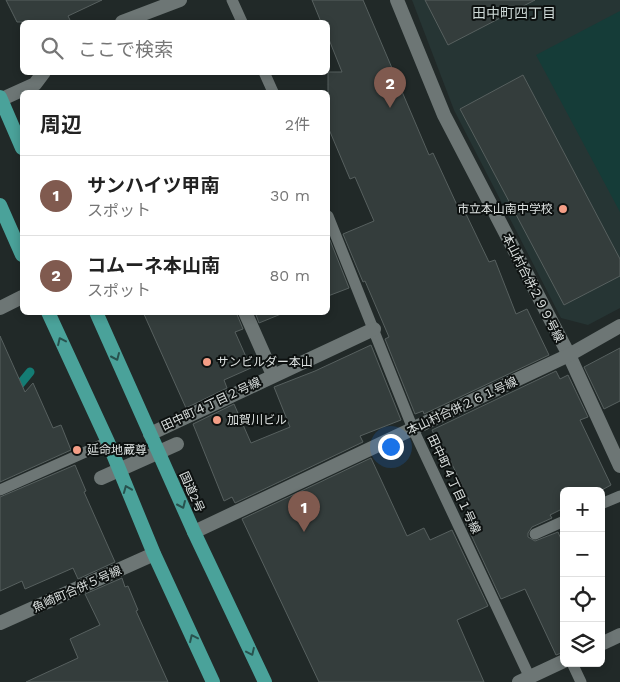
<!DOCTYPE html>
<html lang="ja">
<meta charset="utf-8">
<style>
:root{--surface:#fff;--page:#f6f6f6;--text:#222;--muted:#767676;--line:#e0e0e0;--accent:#805a4f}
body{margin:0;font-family:"Work Sans","Noto Sans JP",sans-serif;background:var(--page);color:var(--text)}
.controls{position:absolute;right:15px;bottom:15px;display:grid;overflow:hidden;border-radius:8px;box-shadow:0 2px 8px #0003}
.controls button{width:45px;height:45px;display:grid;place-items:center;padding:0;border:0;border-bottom:1px solid var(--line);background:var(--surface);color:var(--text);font:25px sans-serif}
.you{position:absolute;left:390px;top:446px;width:18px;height:18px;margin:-12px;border:4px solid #fff;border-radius:50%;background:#1a73e8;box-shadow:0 0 0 8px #1a73e833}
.badge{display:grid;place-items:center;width:32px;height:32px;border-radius:50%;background:var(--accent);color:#fff;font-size:16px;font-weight:700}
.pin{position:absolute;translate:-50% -41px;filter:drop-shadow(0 1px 2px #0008)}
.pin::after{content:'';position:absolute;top:26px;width:18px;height:15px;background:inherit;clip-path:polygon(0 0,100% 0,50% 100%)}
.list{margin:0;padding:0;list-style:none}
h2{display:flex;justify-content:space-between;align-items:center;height:65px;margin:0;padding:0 20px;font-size:21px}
h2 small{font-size:16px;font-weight:400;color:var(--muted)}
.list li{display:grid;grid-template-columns:32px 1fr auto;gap:15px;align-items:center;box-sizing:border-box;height:80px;padding:0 20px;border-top:1px solid var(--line)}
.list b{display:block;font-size:19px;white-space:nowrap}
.list p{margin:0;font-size:16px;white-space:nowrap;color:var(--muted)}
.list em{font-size:16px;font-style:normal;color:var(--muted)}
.icon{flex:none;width:28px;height:28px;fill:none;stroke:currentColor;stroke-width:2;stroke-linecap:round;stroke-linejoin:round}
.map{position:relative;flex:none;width:620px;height:682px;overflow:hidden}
.search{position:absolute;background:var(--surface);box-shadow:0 2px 8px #0003;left:20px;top:20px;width:310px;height:55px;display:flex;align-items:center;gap:12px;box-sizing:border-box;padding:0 18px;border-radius:8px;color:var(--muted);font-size:19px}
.panel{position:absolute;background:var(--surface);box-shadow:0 2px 8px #0003;left:20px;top:90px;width:310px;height:225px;border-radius:8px}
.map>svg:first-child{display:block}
.built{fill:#263534}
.green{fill:#153c38}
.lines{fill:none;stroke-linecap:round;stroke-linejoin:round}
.stream{stroke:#147c74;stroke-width:9}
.building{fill:#343d3c;stroke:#57605f}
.service{stroke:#6d7675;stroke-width:11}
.pedestrian{stroke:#6d7675;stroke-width:14}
.minor{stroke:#6d7675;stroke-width:14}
.trunk{stroke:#4aa29a;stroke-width:14}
.oneway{stroke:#28524e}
.poi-dot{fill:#f49e86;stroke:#0d1110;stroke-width:2}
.labels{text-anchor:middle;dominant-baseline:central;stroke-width:4;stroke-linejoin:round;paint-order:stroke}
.poi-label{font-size:12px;fill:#dbe0df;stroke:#0d1110;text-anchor:start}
.street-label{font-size:12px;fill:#dbe0df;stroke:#0d1110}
.neighbourhood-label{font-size:14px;fill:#cfdad8;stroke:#0d1110}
</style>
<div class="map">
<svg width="620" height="682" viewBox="0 0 620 682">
<rect width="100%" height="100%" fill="#212928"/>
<!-- built -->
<polygon class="built" points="412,0 620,0 620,308 588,325 561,318 454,110"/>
<!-- green -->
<polygon class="green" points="620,11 620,212 536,55"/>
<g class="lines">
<!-- stream -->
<polyline class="stream" points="0,409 30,372"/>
</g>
<!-- building -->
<g class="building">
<polygon points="6,0 102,0 68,16 71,22 17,22"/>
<polygon points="312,0 363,0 429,155 433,153 462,216 466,214 489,262 495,260 516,314 527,309 549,355 424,414 423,411 415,414 385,339 389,337 365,281 363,282 343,234 374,221 355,177 350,179 328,127 328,72 342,72 328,37 328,22 321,22"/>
<polygon points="425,0 535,0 448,45"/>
<polygon points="523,75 620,259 620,276 564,305 460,109"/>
<polygon points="330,240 349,288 328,296 328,241"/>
<polygon points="143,312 236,312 243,329 235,332 251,368 224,380 227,388 186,408"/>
<polygon points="255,312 281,312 281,314 259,323"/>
<polygon points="0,336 25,392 33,383 53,428 61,425 71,450 0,482"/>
<polygon points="371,345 401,420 360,436 363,442 235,503 232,497 224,501 193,424 234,404 251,443 290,427 274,387 315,371"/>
<polygon points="620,348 620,401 604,409 584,367"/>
<polygon points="556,371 560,379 568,375 588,417 580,420 611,485 600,491 564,491 564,508 550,515 552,518 532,527 528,533 528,537 535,541 558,532 564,546 564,652 556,655 525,589 501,599 466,524 474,521 465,502 469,500 450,460 447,462 432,430"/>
<polygon points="371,458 407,536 424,528 430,540 452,530 488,606 457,620 484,682 319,682 242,519"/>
<polygon points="75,465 86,491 84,492 115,562 78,579 73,568 25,589 22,581 0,591 0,497"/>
<polygon points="122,578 125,587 128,586 138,610 136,611 168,682 26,682 78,658 70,639 100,625 85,594"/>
</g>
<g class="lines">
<!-- service -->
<g class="service">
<polyline points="232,0 242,22"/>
<polyline points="264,72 273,92"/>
<polyline points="328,216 413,429 530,678"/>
<polyline points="0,490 108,442"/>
<polyline points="601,504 620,496"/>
<polyline points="535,534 564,521"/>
<polyline points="572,663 581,682"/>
</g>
<!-- pedestrian -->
<polyline class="pedestrian" points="101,478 177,444"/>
<!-- minor -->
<g class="minor">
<polyline points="397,0 444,115 569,355 620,466"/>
<polyline points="122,22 180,0"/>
<polyline points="0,100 35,84 44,72"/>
<polyline points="0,308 22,297"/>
<polyline points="245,312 273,375"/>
<polyline points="150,434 374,329"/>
<polyline points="194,532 569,355 620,326"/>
<polyline points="0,623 154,554"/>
<polyline points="601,644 620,635"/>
<polyline points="519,682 564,661"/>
</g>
<!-- trunk -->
<g class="trunk">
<polyline points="0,97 22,148"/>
<polyline points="0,205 22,255"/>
<polyline points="48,312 108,442 154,554 213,682"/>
<polyline points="96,312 194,532 265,682"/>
</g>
</g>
<!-- one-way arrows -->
<defs><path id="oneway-chevron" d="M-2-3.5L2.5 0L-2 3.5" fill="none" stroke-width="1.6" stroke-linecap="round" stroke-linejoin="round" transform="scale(1.25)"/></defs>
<g class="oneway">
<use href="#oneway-chevron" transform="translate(61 341) rotate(-115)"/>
<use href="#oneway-chevron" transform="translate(116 357) rotate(66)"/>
<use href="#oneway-chevron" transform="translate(127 489) rotate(-112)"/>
<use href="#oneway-chevron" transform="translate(182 505) rotate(66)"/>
<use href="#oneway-chevron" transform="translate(193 638) rotate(-115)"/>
<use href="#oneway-chevron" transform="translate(251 652) rotate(65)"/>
</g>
<!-- markers -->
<g class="poi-dot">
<circle cx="563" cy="209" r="5"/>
<circle cx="207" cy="362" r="5"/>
<circle cx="217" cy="420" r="5"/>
<circle cx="77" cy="450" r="5"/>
</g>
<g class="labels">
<!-- poi labels -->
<g class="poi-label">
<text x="553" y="209" text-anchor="end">市立本山南中学校</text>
<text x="217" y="362">サンビルダー本山</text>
<text x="227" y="420">加賀川ビル</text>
<text x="87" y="450">延命地蔵尊</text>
</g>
<!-- street labels -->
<g class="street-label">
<text transform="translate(533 288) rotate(63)">本山村合併２９９号線</text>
<text transform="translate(211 404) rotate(-25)">田中町４丁目２号線</text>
<text transform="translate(462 406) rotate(-25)">本山村合併２６１号線</text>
<text transform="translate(454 484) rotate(65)">田中町４丁目１号線</text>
<text transform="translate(192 492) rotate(66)">国道2号</text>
<text transform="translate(77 589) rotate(-24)">魚崎町合併５号線</text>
</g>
<!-- neighbourhood labels -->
<g class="neighbourhood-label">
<text x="514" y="13">田中町四丁目</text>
</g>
</g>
</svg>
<div class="controls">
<button>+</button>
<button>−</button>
<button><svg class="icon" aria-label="locate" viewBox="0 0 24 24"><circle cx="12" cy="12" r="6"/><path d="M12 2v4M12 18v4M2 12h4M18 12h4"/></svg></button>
<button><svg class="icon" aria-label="layers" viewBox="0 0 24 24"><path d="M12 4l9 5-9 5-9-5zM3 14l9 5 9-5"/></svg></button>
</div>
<div class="you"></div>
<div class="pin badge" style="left:304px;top:532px">1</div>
<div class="pin badge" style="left:390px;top:108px">2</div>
<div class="search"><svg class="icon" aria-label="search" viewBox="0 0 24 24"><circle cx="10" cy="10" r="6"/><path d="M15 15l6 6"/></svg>ここで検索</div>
<section class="panel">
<h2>周辺<small>2件</small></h2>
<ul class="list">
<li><span class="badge">1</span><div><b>サンハイツ甲南</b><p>スポット</p></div><em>30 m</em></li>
<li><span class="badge">2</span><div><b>コムーネ本山南</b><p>スポット</p></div><em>80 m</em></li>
</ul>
</section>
</div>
